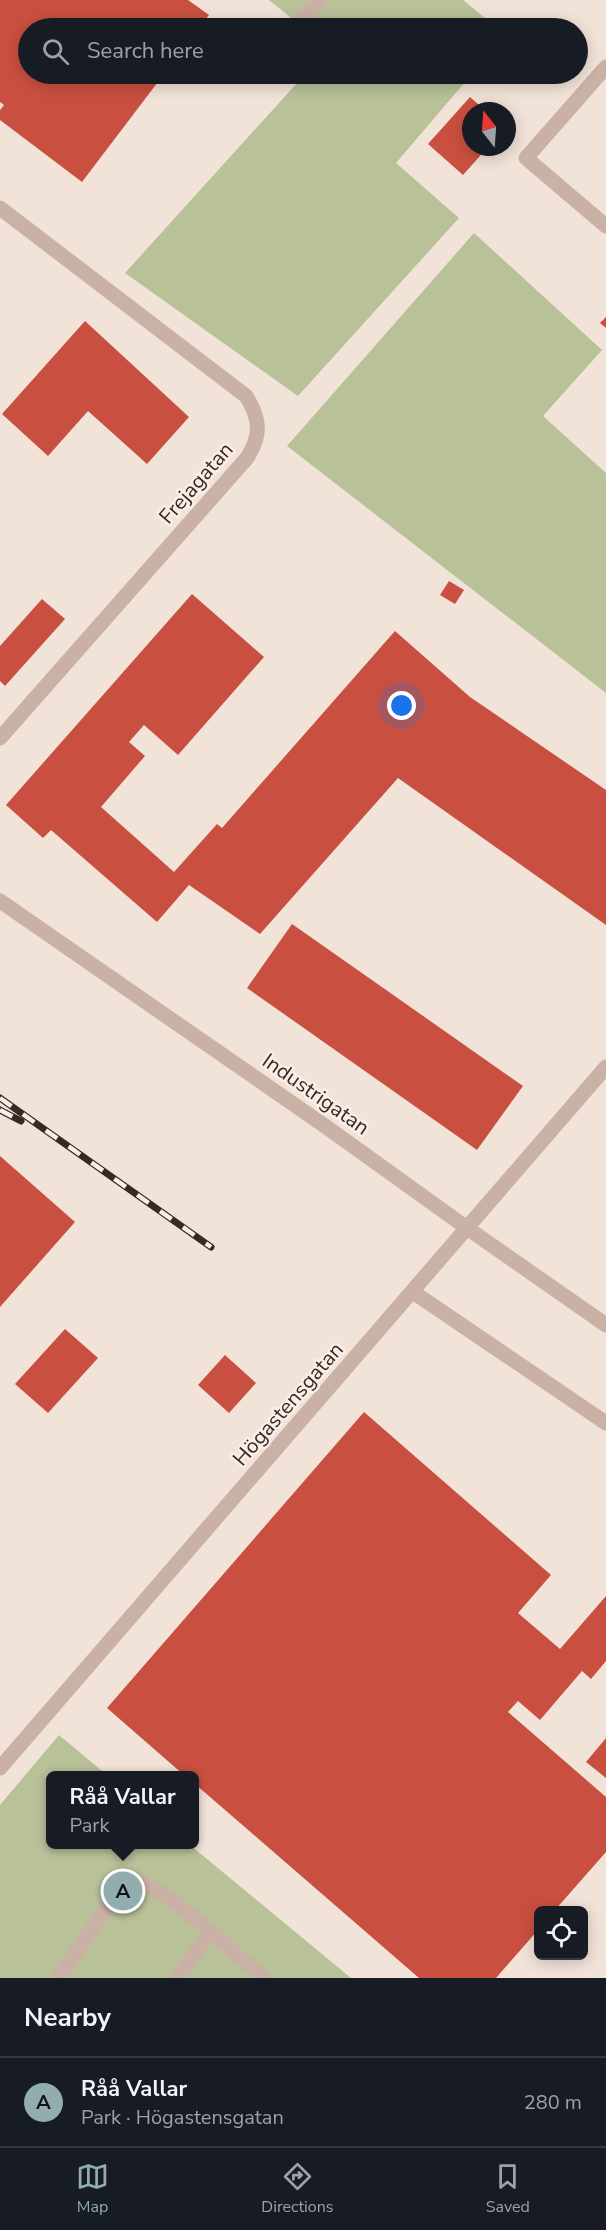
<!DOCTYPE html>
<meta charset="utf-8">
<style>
:root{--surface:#171b24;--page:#20242c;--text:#f1f3f6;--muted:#9ea1a6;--line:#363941;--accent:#91adad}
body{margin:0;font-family:"Nunito Sans",sans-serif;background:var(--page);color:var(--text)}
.controls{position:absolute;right:18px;bottom:18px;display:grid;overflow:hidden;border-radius:9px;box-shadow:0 3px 15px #0003}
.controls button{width:54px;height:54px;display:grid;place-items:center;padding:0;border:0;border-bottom:2px solid var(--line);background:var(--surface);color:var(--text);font:30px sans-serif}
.compass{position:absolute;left:462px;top:102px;width:54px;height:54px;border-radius:50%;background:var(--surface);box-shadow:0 3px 15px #0003;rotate:343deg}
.you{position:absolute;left:402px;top:706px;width:21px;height:21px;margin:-15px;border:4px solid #fff;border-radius:50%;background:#1a73e8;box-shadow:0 0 0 9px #1a73e833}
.badge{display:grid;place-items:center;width:39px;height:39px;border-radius:50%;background:var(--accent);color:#111;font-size:20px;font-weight:700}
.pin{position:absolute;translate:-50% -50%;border:3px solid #fff;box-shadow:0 2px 6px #0006}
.popup{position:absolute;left:46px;top:1771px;width:153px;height:78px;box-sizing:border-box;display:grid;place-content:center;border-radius:9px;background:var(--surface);filter:drop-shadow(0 2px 4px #0005);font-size:20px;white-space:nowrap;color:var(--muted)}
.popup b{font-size:22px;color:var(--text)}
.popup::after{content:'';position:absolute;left:50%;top:100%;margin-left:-12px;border:12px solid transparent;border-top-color:var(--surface)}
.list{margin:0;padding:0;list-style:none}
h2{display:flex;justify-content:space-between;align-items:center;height:78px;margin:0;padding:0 24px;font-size:26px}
h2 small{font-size:20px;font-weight:400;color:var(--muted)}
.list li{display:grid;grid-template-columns:39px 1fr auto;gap:18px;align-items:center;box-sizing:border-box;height:90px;padding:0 24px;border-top:2px solid var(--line)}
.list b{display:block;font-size:22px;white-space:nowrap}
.list p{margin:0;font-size:20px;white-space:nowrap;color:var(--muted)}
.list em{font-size:20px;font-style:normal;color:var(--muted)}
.icon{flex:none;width:33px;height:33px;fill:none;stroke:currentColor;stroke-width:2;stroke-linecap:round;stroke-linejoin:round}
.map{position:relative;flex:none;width:606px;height:1978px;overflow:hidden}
.search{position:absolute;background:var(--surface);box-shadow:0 3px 15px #0003;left:18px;right:18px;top:18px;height:66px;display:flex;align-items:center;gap:15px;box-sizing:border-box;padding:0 21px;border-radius:33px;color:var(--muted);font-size:22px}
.sheet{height:168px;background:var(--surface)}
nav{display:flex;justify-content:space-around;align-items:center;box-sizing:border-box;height:84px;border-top:2px solid var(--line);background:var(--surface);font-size:16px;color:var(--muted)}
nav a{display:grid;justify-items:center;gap:3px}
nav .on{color:var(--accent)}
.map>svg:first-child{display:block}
.green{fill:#b9c199}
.building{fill:#c95040}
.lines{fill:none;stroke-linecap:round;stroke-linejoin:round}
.minor{stroke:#cab1a5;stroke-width:15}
.rail-casing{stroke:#362926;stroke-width:7}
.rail{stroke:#faeee6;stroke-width:4.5;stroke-dasharray:14;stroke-linecap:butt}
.labels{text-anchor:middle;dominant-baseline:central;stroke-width:5;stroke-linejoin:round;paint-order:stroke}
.street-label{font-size:21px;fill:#362926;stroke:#faeee6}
</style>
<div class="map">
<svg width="606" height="1978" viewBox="0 0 606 1978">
<rect width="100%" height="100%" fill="#f2e3d9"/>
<!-- green -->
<g class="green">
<polygon points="269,0 463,0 497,28 298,28 290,17"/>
<polygon points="301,74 472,74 396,163 459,218 298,396 125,273 298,82"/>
<polygon points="474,233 602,350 543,416 606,473 606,693 287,446"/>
<polygon points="59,1735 107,1775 51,1776 51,1844 190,1845 351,1978 0,1978 0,1805"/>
</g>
<!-- building -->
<g class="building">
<polygon points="0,0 188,0 209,15 199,28 28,28 28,74 164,74 82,182 0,120 0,110 4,105 0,102"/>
<polygon points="470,97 486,111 471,111 471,147 488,147 463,175 428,144"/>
<polygon points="606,317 606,328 600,323"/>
<polygon points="85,321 189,417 147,464 88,411 48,456 2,414"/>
<polygon points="449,581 464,590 455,604 440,595"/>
<polygon points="192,594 264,657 178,755 144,725 129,742 145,756 101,807 174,872 217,824 222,828 395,631 470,697 606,790 606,925 398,778 260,934 189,885 157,922 51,830 43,838 6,805"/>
<polygon points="42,599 65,619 5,686 0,681 0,646"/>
<polygon points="292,924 523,1086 477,1150 247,988"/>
<polygon points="0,1156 75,1222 0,1307"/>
<polygon points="65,1329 98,1358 48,1413 15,1384"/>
<polygon points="225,1355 256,1383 229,1413 198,1385"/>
<polygon points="364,1412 551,1575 518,1613 560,1649 606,1596 606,1661 591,1679 582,1671 540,1720 518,1701 508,1712 606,1797 606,1852 555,1910 538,1910 538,1930 496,1978 419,1978 195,1784 195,1776 185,1776 107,1708"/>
<polygon points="606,1738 606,1778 586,1762"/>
</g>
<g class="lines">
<!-- minor -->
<g class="minor">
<polyline points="302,19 320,0"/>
<polyline points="606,67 526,158 606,226"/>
<path d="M0,208l246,188c14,22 16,39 1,62l-247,280"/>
<polyline points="0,901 325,1126 467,1228 606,1325"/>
<polyline points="413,1292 606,1423"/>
<polyline points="0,1768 606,1067"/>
<path d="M59,1978l54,-80c7,-7 18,-15 29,-14 23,3 99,75 122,94"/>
<polyline points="177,1978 210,1933"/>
</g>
<defs>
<g id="rail">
<polyline points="0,1098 211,1247"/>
<polyline points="0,1110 21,1121"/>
</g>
</defs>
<!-- rail casing -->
<use href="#rail" class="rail-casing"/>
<!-- rail -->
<use href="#rail" class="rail"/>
</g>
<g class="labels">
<!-- street labels -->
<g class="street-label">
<text transform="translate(196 483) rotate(-49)">Frejagatan</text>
<text transform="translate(316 1094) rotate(35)">Industrigatan</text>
<text transform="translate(288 1404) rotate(-49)">Högastensgatan</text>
</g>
</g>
</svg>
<div class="controls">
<button><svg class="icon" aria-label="locate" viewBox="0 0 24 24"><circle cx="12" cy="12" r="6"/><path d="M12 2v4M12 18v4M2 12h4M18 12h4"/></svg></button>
</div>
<svg class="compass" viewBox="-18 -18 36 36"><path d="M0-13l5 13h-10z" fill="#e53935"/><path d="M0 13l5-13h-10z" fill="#9ea1a6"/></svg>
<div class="you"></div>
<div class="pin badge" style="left:123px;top:1891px">A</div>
<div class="popup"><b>Råå Vallar</b>Park</div>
<div class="search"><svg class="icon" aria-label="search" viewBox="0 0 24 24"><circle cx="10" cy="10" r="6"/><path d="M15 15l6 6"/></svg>Search here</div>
</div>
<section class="sheet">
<h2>Nearby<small></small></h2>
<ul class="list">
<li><span class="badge">A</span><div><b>Råå Vallar</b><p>Park · Högastensgatan</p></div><em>280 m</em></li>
</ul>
</section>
<nav>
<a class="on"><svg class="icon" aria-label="map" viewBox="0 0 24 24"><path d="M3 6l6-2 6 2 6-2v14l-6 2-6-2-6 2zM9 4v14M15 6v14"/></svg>Map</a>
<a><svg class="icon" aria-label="directions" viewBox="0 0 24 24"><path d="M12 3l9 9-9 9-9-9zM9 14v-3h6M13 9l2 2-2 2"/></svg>Directions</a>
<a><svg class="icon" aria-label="saved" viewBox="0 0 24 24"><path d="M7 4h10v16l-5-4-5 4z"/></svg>Saved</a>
</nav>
